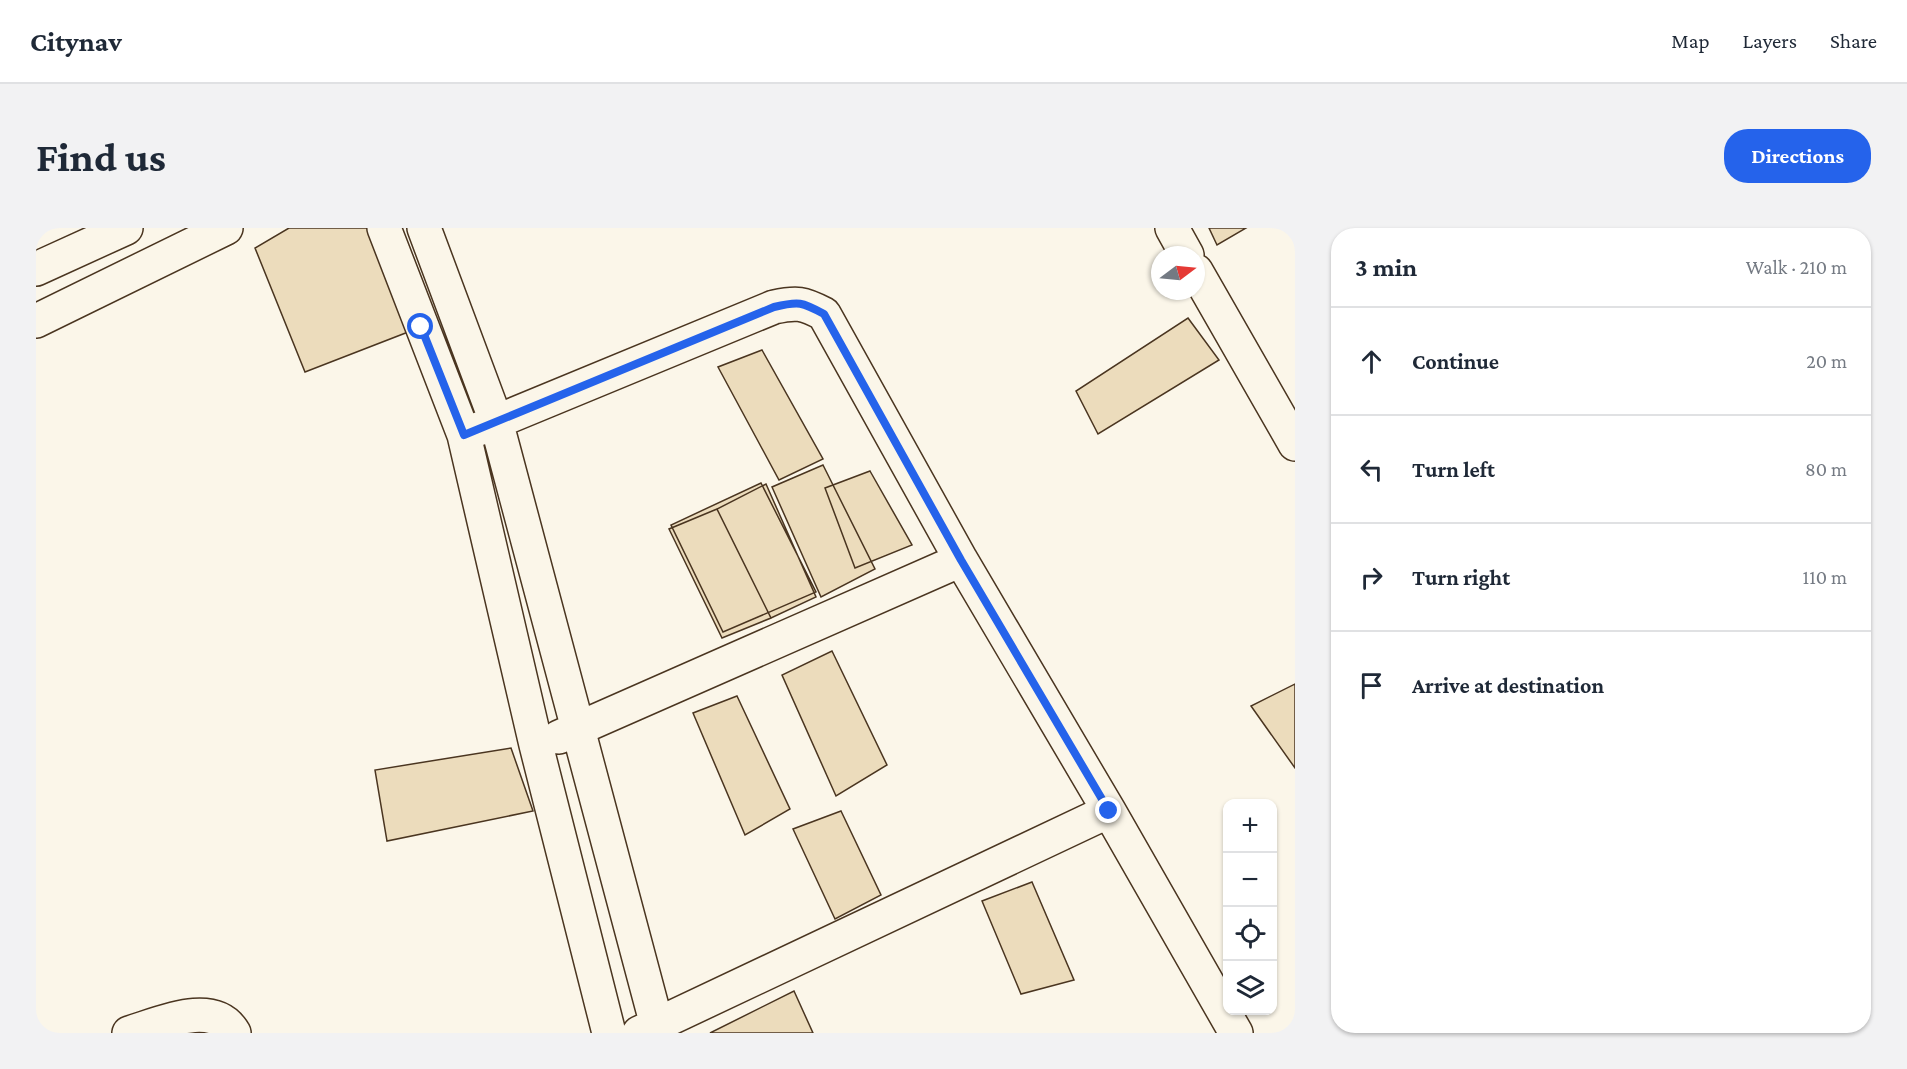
<!DOCTYPE html>
<meta charset="utf-8">
<style>
:root{--surface:#fff;--page:#f2f2f3;--text:#1f2937;--muted:#747a83;--line:#e0e1e3;--accent:#2563eb}
body{margin:0;font-family:"Crimson Pro",serif;background:var(--page);color:var(--text)}
.controls{position:absolute;right:18px;bottom:18px;display:grid;overflow:hidden;border-radius:12px;box-shadow:0 2px 4px #0004}
.controls button{width:54px;height:54px;display:grid;place-items:center;padding:0;border:0;border-bottom:2px solid var(--line);background:var(--surface);color:var(--text);font:30px sans-serif}
.compass{position:absolute;left:1115px;top:18px;width:54px;height:54px;border-radius:50%;background:var(--surface);box-shadow:0 2px 4px #0004;rotate:74deg}
.stop{position:absolute;width:18px;height:18px;margin:-14px;border:4px solid #2563eb;border-radius:50%;background:#fff}
.stop.end{background:#2563eb;border-color:#fff;box-shadow:0 2px 6px #0008}
.list{margin:0;padding:0;list-style:none}
h2{display:flex;justify-content:space-between;align-items:center;height:78px;margin:0;padding:0 24px;font-size:26px}
h2 small{font-size:20px;font-weight:400;color:var(--muted)}
.list li{display:grid;grid-template-columns:39px 1fr auto;gap:18px;align-items:center;box-sizing:border-box;height:108px;padding:0 24px;border-top:2px solid var(--line)}
.list b{display:block;font-size:22px;white-space:nowrap}
.list em{font-size:20px;font-style:normal;color:var(--muted)}
.icon{flex:none;width:33px;height:33px;fill:none;stroke:currentColor;stroke-width:2;stroke-linecap:round;stroke-linejoin:round}
.map{position:relative;flex:none;width:1259px;height:805px;overflow:hidden;border-radius:24px}
header{display:flex;align-items:center;gap:36px;box-sizing:border-box;height:84px;padding:0 30px;background:var(--surface);border-bottom:2px solid var(--line)}
header strong{font-size:28px}
nav{display:flex;gap:33px;margin-inline-start:auto;font-size:21px}
.intro{display:flex;align-items:center;justify-content:space-between;box-sizing:border-box;height:144px;padding:0 36px}
h1{margin:0;font-size:42px}
.button{padding:15px 27px;border-radius:24px;background:var(--accent);color:#fff;font-size:21px;font-weight:700}
main{display:flex;gap:36px;padding:0 36px}
aside{flex:1;background:var(--surface);border-radius:24px;box-shadow:0 2px 4px #0004}
.map>svg:first-child{display:block}
.building{fill:#ecdcbc;stroke:#4a3520;stroke-width:1.5}
.lines{fill:none;stroke-linecap:round;stroke-linejoin:round}
.minor-casing{stroke:#4a3520;stroke-width:36}
.major-casing{stroke:#4a3520;stroke-width:36}
.minor{stroke:#fbf6e9;stroke-width:33}
.major{stroke:#fbf6e9;stroke-width:33}
.route{stroke:#2563eb;stroke-width:8}
</style>
<header>
<strong>Citynav</strong>
<nav><a>Map</a><a>Layers</a><a>Share</a></nav>
</header>
<div class="intro"><h1>Find us</h1><a class="button">Directions</a></div>
<main>
<div class="map">
<svg width="1259" height="805" viewBox="0 0 1259 805">
<rect width="100%" height="100%" fill="#fbf6e9"/>
<path class="building" d="M 253,0 L 338,0 L 385,99 L 269,144 L 219,20 Z
M 1173,0 L 1210,0 L 1181,17 Z
M 1152,90 L 1183,132 L 1062,206 L 1040,163 Z
M 726,122 L 787,231 L 743,252 L 682,139 Z
M 787,237 L 839,341 L 785,369 L 736,259 Z
M 834,243 L 876,317 L 819,340 L 789,260 Z
M 725,255 L 780,364 L 687,404 L 635,297 Z
M 730,256 L 780,369 L 735,390 L 681,281 Z
M 681,281 L 735,390 L 686,410 L 633,301 Z
M 796,423 L 851,537 L 800,568 L 746,447 Z
M 1259,456 L 1259,540 L 1215,478 Z
M 701,468 L 754,581 L 709,607 L 657,485 Z
M 475,520 L 497,583 L 351,613 L 339,542 Z
M 805,583 L 845,667 L 799,691 L 757,601 Z
M 996,654 L 1038,752 L 985,766 L 946,673 Z
M 758,763 L 777,805 L 674,805 Z"/>
<g class="lines">
<defs>
<path id="minor" d="M 348,0 L 428,207 L 500,517 L 573,805
M 388,0 L 460,193 L 623,805
M 1136,0 L 1151,27
M 1160,43 L 1259,216
M 428,207 L 738,79 C 761,74 767,75 788,86 L 925,332 L 1073,583 L 1200,805
M 523,509 L 925,332
M 93,805 C 123,796 178,770 198,805
M 603,805 L 1073,583"/>
<path id="major" d="M 0,41 L 90,0
M 0,93 L 190,0"/>
</defs>
<use href="#minor" class="minor-casing"/>
<use href="#major" class="major-casing"/>
<use href="#minor" class="minor"/>
<use href="#major" class="major"/>
</g>
<g class="lines">
<path class="route" d="M 385,99 L 428,207 L 738,79 C 763,73 766,74 788,86 L 925,332 L 1073,583"/>
</g>
</svg>
<div class="controls">
<button>+</button>
<button>−</button>
<button><svg class="icon" aria-label="locate" viewBox="0 0 24 24"><circle cx="12" cy="12" r="6"/><path d="M12 2v4M12 18v4M2 12h4M18 12h4"/></svg></button>
<button><svg class="icon" aria-label="layers" viewBox="0 0 24 24"><path d="M12 4l9 5-9 5-9-5zM3 14l9 5 9-5"/></svg></button>
</div>
<svg class="compass" viewBox="-18 -18 36 36"><path d="M0-13l5 13h-10z" fill="#e53935"/><path d="M0 13l5-13h-10z" fill="#747a83"/></svg>
<div class="stop" style="left:385px;top:99px"></div>
<div class="stop end" style="left:1073px;top:583px"></div>
</div>
<aside>
<h2>3 min<small>Walk · 210 m</small></h2>
<ul class="list">
<li><svg class="icon" aria-label="ahead" viewBox="0 0 24 24"><path d="M12 20V5M6 11l6-6 6 6"/></svg><div><b>Continue</b></div><em>20 m</em></li>
<li><svg class="icon" aria-label="left" viewBox="0 0 24 24"><path d="M17 20v-9H6M10 6l-5 5 5 5"/></svg><div><b>Turn left</b></div><em>80 m</em></li>
<li><svg class="icon" aria-label="right" viewBox="0 0 24 24"><path d="M7 20v-9h11M14 6l5 5-5 5"/></svg><div><b>Turn right</b></div><em>110 m</em></li>
<li><svg class="icon" aria-label="arrive" viewBox="0 0 24 24"><path d="M6 21V4h12l-3 4 3 4H6"/></svg><div><b>Arrive at destination</b></div></li>
</ul>
</aside>
</main>
